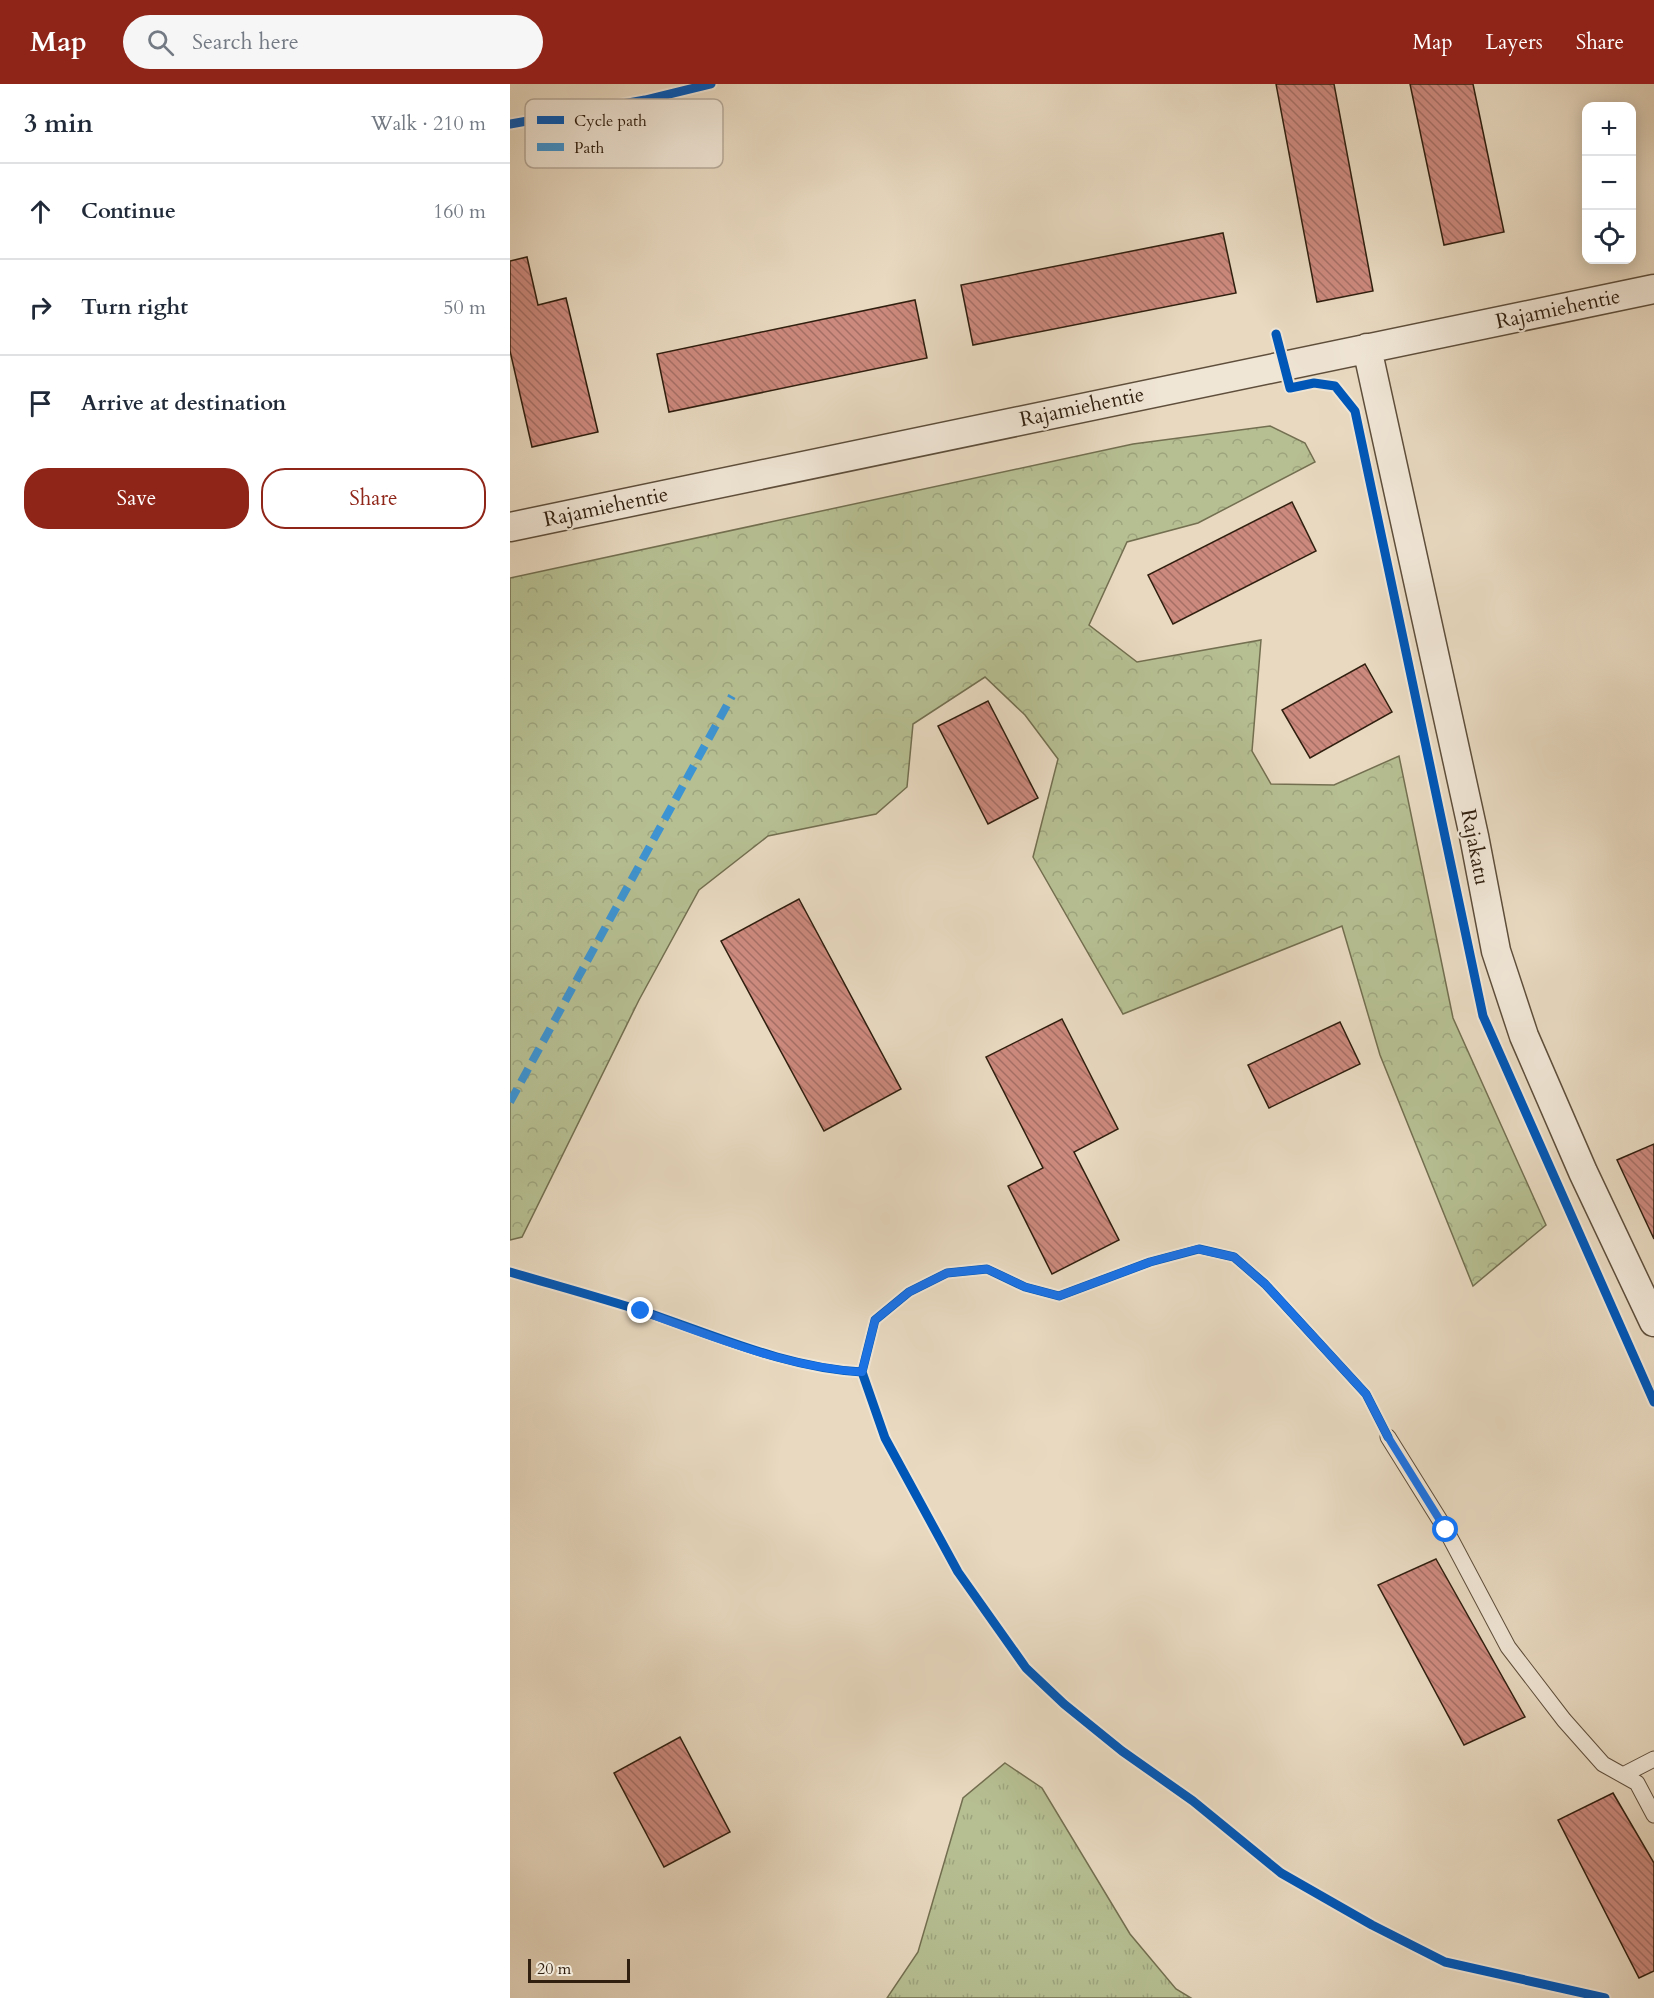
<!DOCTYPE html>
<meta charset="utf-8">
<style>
:root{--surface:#fff;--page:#f6f6f7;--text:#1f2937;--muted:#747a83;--line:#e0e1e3;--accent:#8f2418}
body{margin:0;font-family:Cardo,serif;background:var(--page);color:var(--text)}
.controls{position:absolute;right:18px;top:18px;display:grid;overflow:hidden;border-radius:12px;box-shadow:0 3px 15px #0003}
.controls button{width:54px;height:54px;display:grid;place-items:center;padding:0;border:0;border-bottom:2px solid var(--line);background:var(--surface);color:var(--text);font:30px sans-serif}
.scale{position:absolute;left:18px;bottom:15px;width:102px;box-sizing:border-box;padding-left:6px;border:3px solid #301f0f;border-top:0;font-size:16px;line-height:21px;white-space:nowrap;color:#301f0f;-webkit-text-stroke:4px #f0e6d6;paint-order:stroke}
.stop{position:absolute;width:18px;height:18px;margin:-14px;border:4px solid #1a73e8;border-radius:50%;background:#fff}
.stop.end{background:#1a73e8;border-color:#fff;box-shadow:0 2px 6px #0008}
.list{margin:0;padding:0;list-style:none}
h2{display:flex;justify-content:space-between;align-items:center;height:78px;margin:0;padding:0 24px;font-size:26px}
h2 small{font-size:20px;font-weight:400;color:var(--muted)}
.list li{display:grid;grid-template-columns:39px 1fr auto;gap:18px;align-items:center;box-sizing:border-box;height:96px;padding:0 24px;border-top:2px solid var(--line)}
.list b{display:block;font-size:22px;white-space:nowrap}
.list em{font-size:20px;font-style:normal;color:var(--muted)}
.actions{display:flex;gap:12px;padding:18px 24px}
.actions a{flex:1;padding:14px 0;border:2px solid var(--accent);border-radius:24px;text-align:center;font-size:21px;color:var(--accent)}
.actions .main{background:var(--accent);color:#fff}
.icon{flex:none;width:33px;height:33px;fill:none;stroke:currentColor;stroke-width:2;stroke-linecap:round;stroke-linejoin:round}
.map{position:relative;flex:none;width:1144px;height:1914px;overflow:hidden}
header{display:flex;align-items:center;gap:36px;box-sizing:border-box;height:84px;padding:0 30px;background:var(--accent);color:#fff}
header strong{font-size:28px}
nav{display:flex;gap:33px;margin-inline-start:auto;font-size:21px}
.search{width:420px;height:54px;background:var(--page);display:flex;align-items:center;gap:15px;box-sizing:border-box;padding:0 21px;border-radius:33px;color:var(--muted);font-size:22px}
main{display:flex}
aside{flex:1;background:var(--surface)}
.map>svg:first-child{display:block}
.grass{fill:url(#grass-tufts);stroke:#736f50;stroke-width:1.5}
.forest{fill:url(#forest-crowns);stroke:#736f50;stroke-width:1.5}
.building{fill:url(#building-back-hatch);stroke:#301f0f;stroke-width:1.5}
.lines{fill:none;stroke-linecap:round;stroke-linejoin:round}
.lane-casing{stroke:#5e4e3b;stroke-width:17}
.street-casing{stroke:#5e4e3b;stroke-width:31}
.lane{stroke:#f0e6d6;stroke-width:15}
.street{stroke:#f0e6d6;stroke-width:28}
.quiet{stroke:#3d94d2;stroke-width:8;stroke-dasharray:15 8;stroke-linecap:butt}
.cycleway-casing{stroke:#f0e6d6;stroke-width:13}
.cycleway{stroke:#0057b8;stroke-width:9}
.route{stroke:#1a73e8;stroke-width:8}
.labels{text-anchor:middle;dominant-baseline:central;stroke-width:4.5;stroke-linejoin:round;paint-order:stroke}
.street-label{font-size:21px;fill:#301f0f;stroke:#f0e6d6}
.key{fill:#f0e6d6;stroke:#b6aa9a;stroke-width:1.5}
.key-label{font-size:16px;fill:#301f0f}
</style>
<header>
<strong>Map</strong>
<div class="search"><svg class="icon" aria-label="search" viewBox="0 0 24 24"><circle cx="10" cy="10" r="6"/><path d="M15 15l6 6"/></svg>Search here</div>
<nav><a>Map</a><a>Layers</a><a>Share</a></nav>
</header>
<main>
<aside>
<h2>3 min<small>Walk · 210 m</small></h2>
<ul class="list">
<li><svg class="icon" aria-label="ahead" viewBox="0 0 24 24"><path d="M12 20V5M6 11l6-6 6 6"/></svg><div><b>Continue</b></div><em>160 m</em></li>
<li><svg class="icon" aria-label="right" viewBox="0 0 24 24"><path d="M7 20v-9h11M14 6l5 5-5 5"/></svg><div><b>Turn right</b></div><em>50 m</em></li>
<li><svg class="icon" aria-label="arrive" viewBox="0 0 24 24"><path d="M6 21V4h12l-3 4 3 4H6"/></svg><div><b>Arrive at destination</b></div></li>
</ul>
<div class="actions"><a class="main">Save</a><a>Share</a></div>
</aside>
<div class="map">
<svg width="1144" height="1914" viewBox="0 0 1144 1914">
<defs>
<pattern id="grass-tufts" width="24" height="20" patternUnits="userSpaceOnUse" patternTransform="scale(1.5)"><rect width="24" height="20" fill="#b6bf92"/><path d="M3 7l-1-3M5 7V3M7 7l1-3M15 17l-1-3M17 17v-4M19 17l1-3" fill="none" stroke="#9da47d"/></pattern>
<pattern id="forest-crowns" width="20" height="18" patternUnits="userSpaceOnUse" patternTransform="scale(1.5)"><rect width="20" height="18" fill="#b6bf92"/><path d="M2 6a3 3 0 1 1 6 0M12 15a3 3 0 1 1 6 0" fill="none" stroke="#9da47d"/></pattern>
<pattern id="building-back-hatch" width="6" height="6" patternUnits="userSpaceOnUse" patternTransform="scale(1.5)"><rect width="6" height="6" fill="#cc897d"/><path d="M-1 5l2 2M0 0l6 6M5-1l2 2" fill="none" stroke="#a66f65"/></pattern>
</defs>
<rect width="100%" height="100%" fill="#e8d9c0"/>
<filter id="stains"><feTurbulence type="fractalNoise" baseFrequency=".00333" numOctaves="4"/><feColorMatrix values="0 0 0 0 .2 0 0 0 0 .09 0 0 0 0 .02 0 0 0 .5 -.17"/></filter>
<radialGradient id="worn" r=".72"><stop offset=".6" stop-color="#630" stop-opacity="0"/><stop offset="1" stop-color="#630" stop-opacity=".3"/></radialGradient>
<path class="grass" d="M 495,1679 L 532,1704 L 620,1850 L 666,1905 L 681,1914 L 377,1914 L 408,1868 L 453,1714 Z"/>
<path class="forest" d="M 760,342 L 795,359 L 805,378 L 688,439 L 617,458 L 579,541 L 627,578 L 751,556 L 742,667 L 761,700 L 824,701 L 889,672 L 943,934 L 1036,1141 L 963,1202 L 870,971 L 832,842 L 613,930 L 523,773 L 548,675 L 515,631 L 475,593 L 403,640 L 397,703 L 366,730 L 258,752 L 189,806 L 129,916 L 12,1153 L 0,1156 L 0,494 L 623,360 Z"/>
<path class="building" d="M 766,0 L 824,0 L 863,207 L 807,218 Z
M 900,0 L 963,0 L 994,148 L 934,161 Z
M 713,149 L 726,209 L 463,261 L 451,201 Z
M 17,173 L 28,221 L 56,214 L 88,348 L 22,363 L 0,267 L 0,177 Z
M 405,216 L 417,274 L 159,328 L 147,270 Z
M 782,418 L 806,467 L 663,540 L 638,491 Z
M 855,580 L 882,628 L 800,674 L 772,626 Z
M 478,617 L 528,714 L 478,740 L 428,642 Z
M 289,815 L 391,1005 L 314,1047 L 211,857 Z
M 552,935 L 608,1045 L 564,1068 L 609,1156 L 542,1190 L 498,1102 L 533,1084 L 476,973 Z
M 830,938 L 850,980 L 759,1024 L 738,981 Z
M 1144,1060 L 1144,1155 L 1107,1076 Z
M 926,1475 L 1015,1633 L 954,1661 L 868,1501 Z
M 170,1653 L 220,1748 L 154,1783 L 104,1689 Z
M 1103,1709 L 1144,1779 L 1144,1887 L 1129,1894 L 1048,1736 Z"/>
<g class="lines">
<defs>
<path id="lane" d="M 878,1353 L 936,1446 L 998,1563 L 1054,1636 L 1093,1680 L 1127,1699 L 1144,1731
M 1113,1691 L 1144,1675"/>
<path id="street" d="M 857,264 L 964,752 L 986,867 L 1014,952 L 1073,1088 L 1144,1238
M 0,443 L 1144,205"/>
</defs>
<use href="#lane" class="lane-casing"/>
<use href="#street" class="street-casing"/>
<use href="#lane" class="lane"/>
<use href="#street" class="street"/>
<path class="quiet" d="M 0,1018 L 222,612"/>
<defs>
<path id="cycleway" d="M 0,40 L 135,16 L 201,0
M 766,250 L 780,304 L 804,299 L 825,302 L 845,327 L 973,932 L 1144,1318
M 0,1188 C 44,1201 88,1213 132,1227 C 205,1251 275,1284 352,1288
M 878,1353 L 856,1310 L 755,1200 L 724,1173 L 689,1165 L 640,1178 L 549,1212 L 515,1203 L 477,1185 L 437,1189 L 399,1208 L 365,1236 L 352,1288 L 375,1354 L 448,1488 L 516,1584 L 554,1620 L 612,1667 L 683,1717 L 771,1789 L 862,1841 L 935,1878 L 1095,1914"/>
</defs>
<use href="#cycleway" class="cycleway-casing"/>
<use href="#cycleway" class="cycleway"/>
</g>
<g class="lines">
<path class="route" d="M 131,1227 C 204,1253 275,1283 352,1288 L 365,1236 L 399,1208 L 437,1189 L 477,1185 L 515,1203 L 549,1212 L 640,1178 L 688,1165 L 724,1173 L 755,1200 L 856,1310 L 878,1353 L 936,1446"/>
</g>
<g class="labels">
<g class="street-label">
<text transform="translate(1048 225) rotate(-12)">Rajamiehentie</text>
<text transform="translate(572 323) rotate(-12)">Rajamiehentie</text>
<text transform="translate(96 423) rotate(-12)">Rajamiehentie</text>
<text transform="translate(965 763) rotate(79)">Rajakatu</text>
</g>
</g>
<rect x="15" y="15" width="198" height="69" rx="9" class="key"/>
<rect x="27" y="32" width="27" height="8" fill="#0057b8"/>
<rect x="27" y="59" width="27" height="8" fill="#3d94d2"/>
<g class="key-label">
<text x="64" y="42">Cycle path</text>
<text x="64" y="69">Path</text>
</g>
<rect width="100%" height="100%" filter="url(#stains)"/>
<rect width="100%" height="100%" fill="url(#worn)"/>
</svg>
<div class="controls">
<button>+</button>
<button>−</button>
<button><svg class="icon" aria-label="locate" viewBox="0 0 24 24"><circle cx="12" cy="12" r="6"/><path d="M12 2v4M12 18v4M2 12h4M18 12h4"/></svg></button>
</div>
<div class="scale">20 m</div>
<div class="stop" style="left:936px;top:1446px"></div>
<div class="stop end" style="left:131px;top:1227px"></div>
</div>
</main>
